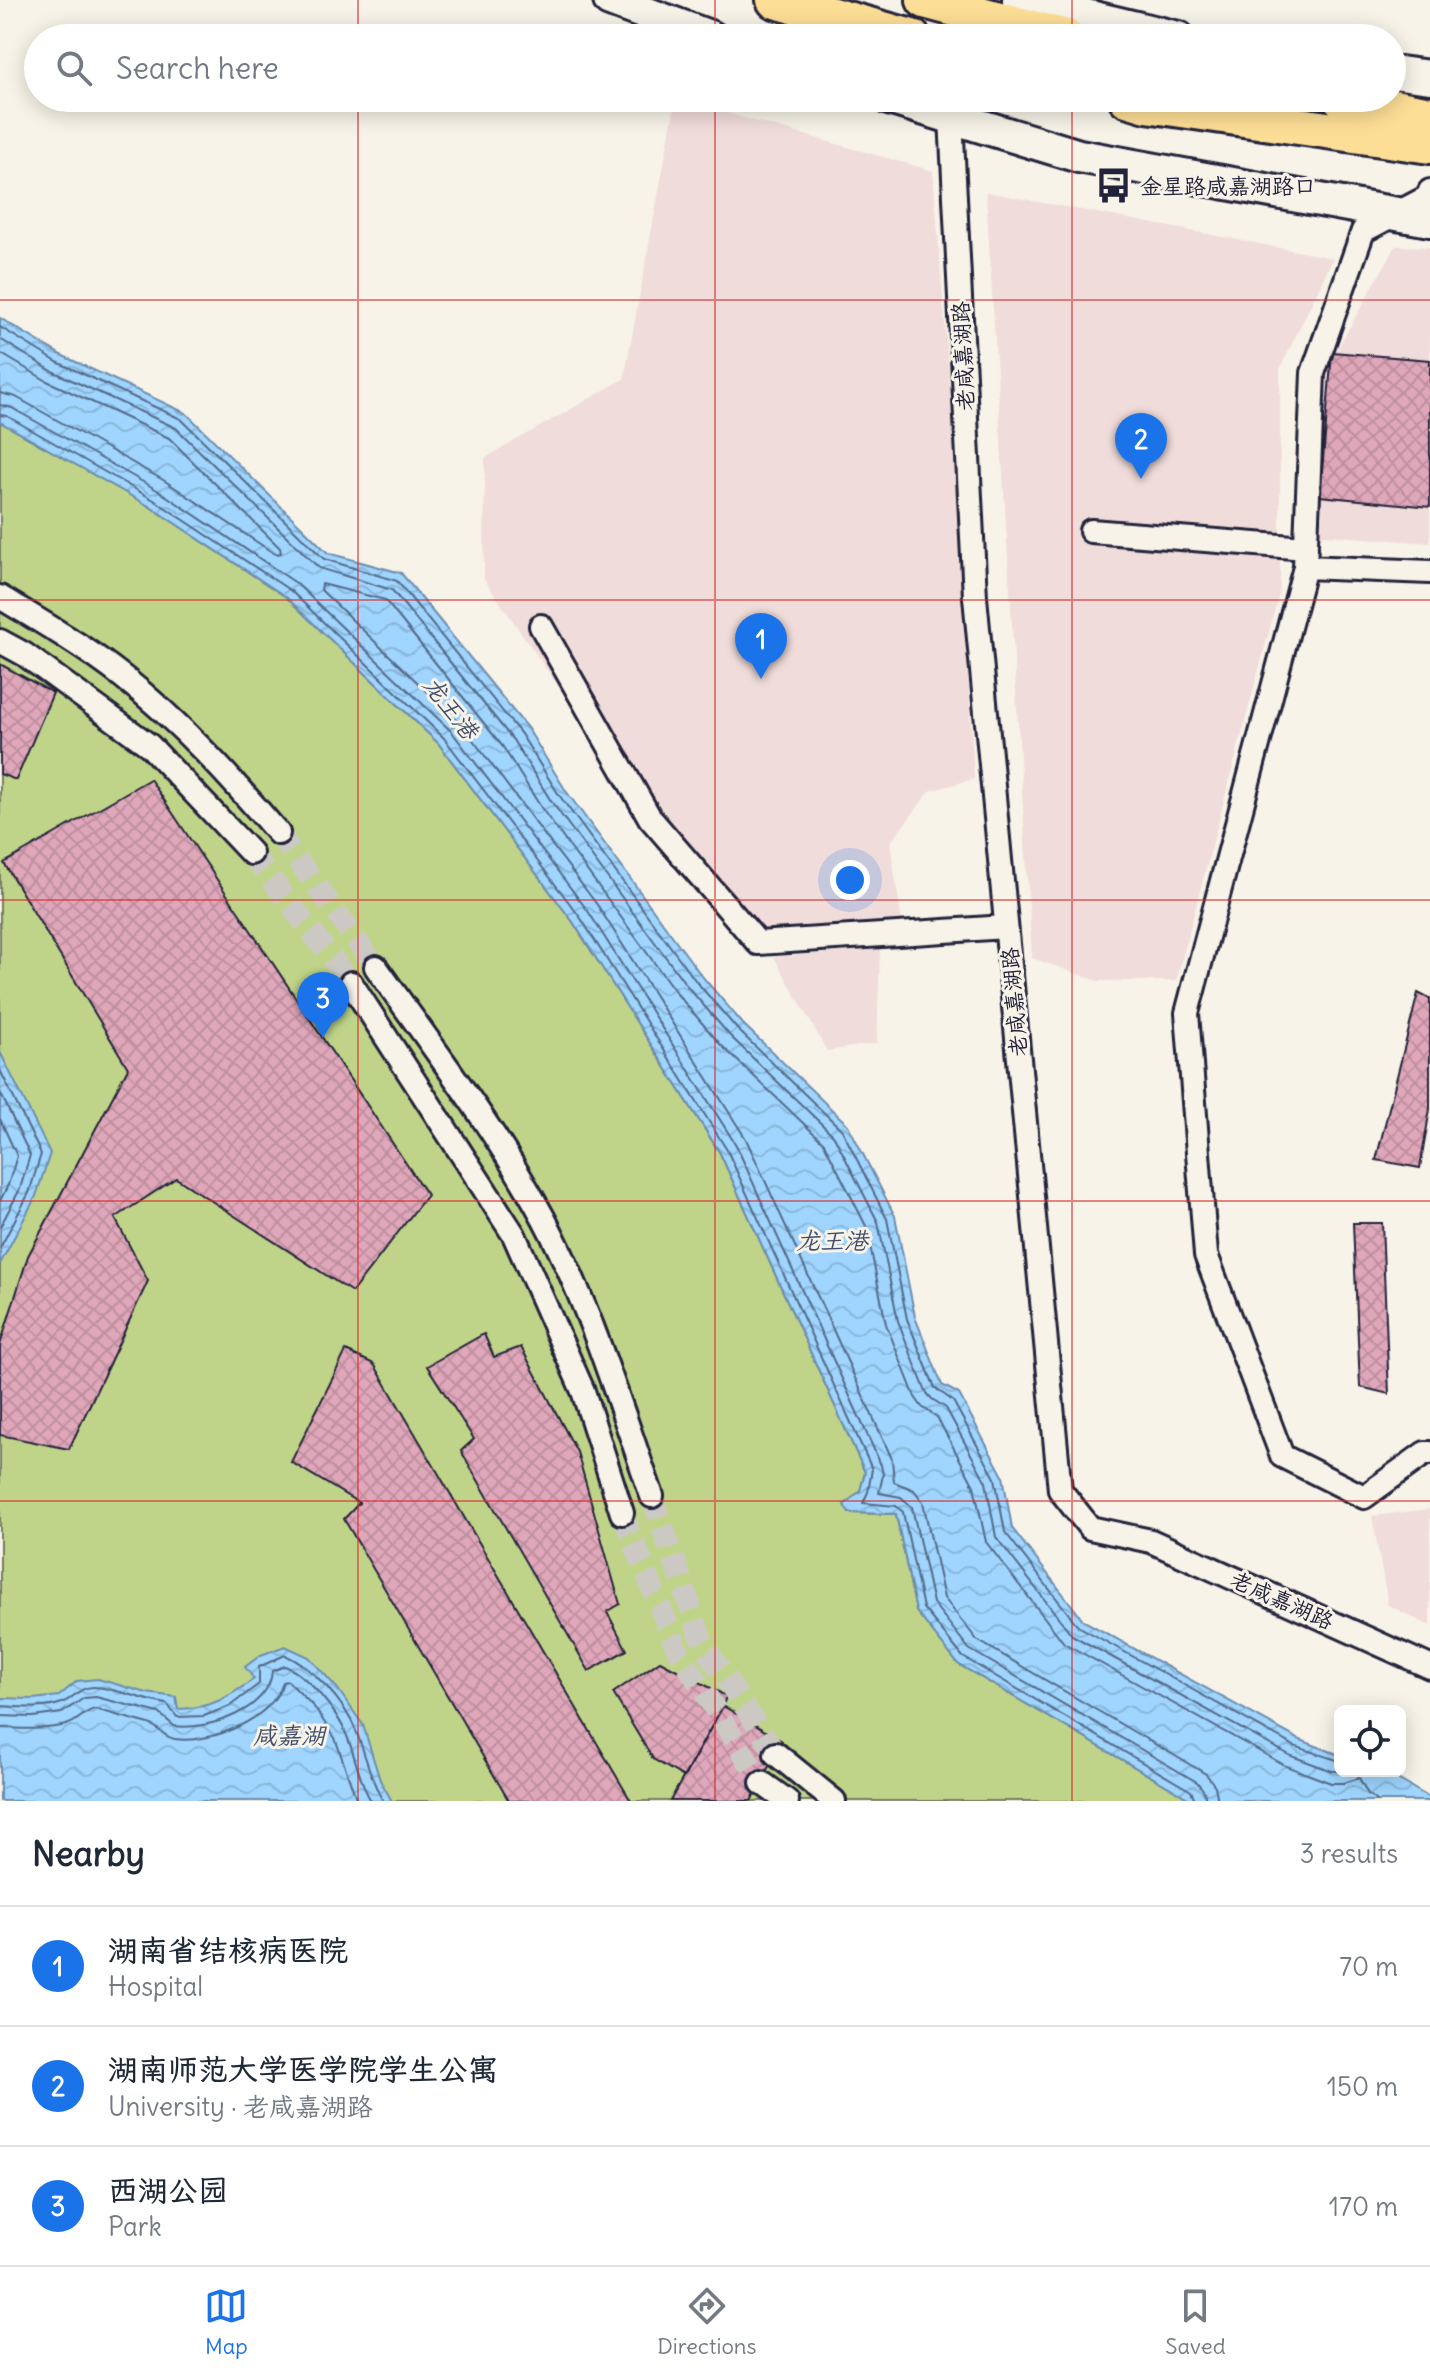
<!DOCTYPE html>
<meta charset="utf-8">
<style>
:root{--surface:#fff;--page:#f6f6f7;--text:#1f2937;--muted:#747a83;--line:#e0e1e3;--accent:#1a73e8}
body{margin:0;font-family:Delius,"LXGW WenKai TC",sans-serif;background:var(--page);color:var(--text)}
.controls{position:absolute;right:24px;bottom:24px;display:grid;overflow:hidden;border-radius:12px;box-shadow:0 4px 20px #0003}
.controls button{width:72px;height:72px;display:grid;place-items:center;padding:0;border:0;border-bottom:2px solid var(--line);background:var(--surface);color:var(--text);font:40px sans-serif}
.you{position:absolute;left:850px;top:880px;width:28px;height:28px;margin:-20px;border:6px solid #fff;border-radius:50%;background:#1a73e8;box-shadow:0 0 0 12px #1a73e833}
.badge{display:grid;place-items:center;width:52px;height:52px;border-radius:50%;background:var(--accent);color:#fff;font-size:26px;font-weight:700}
.pin{position:absolute;translate:-50% -66px;filter:drop-shadow(0 2px 4px #0008)}
.pin::after{content:'';position:absolute;top:42px;width:28px;height:24px;background:inherit;clip-path:polygon(0 0,100% 0,50% 100%)}
.list{margin:0;padding:0;list-style:none}
h2{display:flex;justify-content:space-between;align-items:center;height:104px;margin:0;padding:0 32px;font-size:34px}
h2 small{font-size:26px;font-weight:400;color:var(--muted)}
.list li{display:grid;grid-template-columns:52px 1fr auto;gap:24px;align-items:center;box-sizing:border-box;height:120px;padding:0 32px;border-top:2px solid var(--line)}
.list b{display:block;font-size:30px;white-space:nowrap}
.list p{margin:0;font-size:26px;white-space:nowrap;color:var(--muted)}
.list em{font-size:26px;font-style:normal;color:var(--muted)}
.icon{flex:none;width:44px;height:44px;fill:none;stroke:currentColor;stroke-width:2;stroke-linecap:round;stroke-linejoin:round}
.map{position:relative;flex:none;width:1430px;height:1801px;overflow:hidden}
.search{position:absolute;background:var(--surface);box-shadow:0 4px 20px #0003;left:24px;right:24px;top:24px;height:88px;display:flex;align-items:center;gap:20px;box-sizing:border-box;padding:0 28px;border-radius:44px;color:var(--muted);font-size:30px}
.sheet{height:464px;background:var(--surface)}
nav{display:flex;justify-content:space-around;align-items:center;box-sizing:border-box;height:112px;border-top:2px solid var(--line);background:var(--surface);font-size:22px;color:var(--muted)}
nav a{display:grid;justify-items:center;gap:4px}
nav .on{color:var(--accent)}
.map>svg:first-child{display:block}
.built{fill:#f0dcda}
.park{fill:#c0d489;stroke:#717b62;stroke-width:2}
.water{fill:url(#water-waves);stroke:#6d8db0;stroke-width:2}
.lines{fill:none;stroke-linecap:round;stroke-linejoin:round}
.shore{stroke:#546a89;stroke-width:2}
.building{fill:url(#building-cross-hatch);stroke:#22223b;stroke-width:2}
.street-tunnel{stroke:#ccc9c5;stroke-width:22;stroke-dasharray:22 11;stroke-linecap:butt}
.street-casing{stroke:#22223b;stroke-width:28}
.secondary-casing{stroke:#22223b;stroke-width:38}
.primary-casing{stroke:#22223b;stroke-width:42}
.street{stroke:#f7f3e8;stroke-width:22}
.secondary{stroke:#f7f3e8;stroke-width:32}
.primary{stroke:#fdde96;stroke-width:36}
.grid{fill:none;stroke:#d62828;stroke-width:2;stroke-opacity:0.55}
.labels{text-anchor:middle;dominant-baseline:central;stroke-width:6;stroke-linejoin:round;paint-order:stroke}
.poi-label{font-size:22px;fill:#22223b;stroke:#f7f3e8;text-anchor:start}
.street-label{font-size:22px;fill:#22223b;stroke:#f7f3e8}
.water-label{font-size:24px;font-style:italic;fill:#414f6c;stroke:#f7f3e8}
</style>
<div class="map">
<svg width="1430" height="1801" viewBox="0 0 1430 1801">
<defs>
<pattern id="water-waves" width="16" height="10" patternUnits="userSpaceOnUse" patternTransform="scale(2)"><rect width="16" height="10" fill="#9fd5fe"/><path d="M0 5q4-4 8 0t8 0" fill="none" stroke="#89b7db"/></pattern>
<pattern id="building-cross-hatch" width="8" height="8" patternUnits="userSpaceOnUse" patternTransform="scale(2)"><rect width="8" height="8" fill="#dfa7b9"/><path d="M0 0l8 8M0 8l8-8" fill="none" stroke="#bf8fa0"/></pattern>
</defs>
<rect width="100%" height="100%" fill="#f7f3e8"/>
<filter id="ink" filterUnits="userSpaceOnUse"><feTurbulence type="fractalNoise" baseFrequency=".0125" numOctaves="2"/><feDisplacementMap in="SourceGraphic" scale="16" xChannelSelector="R" yChannelSelector="G"/><feConvolveMatrix kernelMatrix="1 2 1 2 8 2 1 2 1" color-interpolation-filters="sRGB"/></filter>
<g filter="url(#ink)">
<path class="built" d="M 676,99 L 933,171 L 956,464 L 974,779 L 930,791 L 890,843 L 903,929 L 752,928 L 660,833 L 484,579 L 485,458 L 624,379 Z
M 986,192 L 1333,258 L 1280,369 L 1280,590 L 1176,981 L 1098,981 L 1032,958 Z
M 1396,246 L 1430,247 L 1430,543 L 1314,534 L 1311,395 Z
M 880,949 L 877,1043 L 827,1051 L 774,957 Z
M 1430,1509 L 1430,1626 L 1388,1605 L 1372,1516 Z"/>
<path class="park" d="M 0,422 L 149,506 L 286,597 L 438,743 L 573,922 L 720,1153 L 865,1472 L 860,1491 L 849,1513 L 896,1514 L 916,1611 L 958,1664 L 1193,1801 L 0,1801 Z"/>
<path class="water" d="M 0,318 L 61,355 L 186,413 L 328,553 L 401,573 L 528,729 L 566,791 L 701,975 L 743,1024 L 848,1125 L 895,1216 L 915,1317 L 942,1385 L 959,1394 L 1003,1476 L 1012,1528 L 1084,1621 L 1298,1739 L 1340,1755 L 1340,1771 L 1384,1771 L 1430,1798 L 1430,1801 L 1193,1801 L 958,1664 L 916,1611 L 896,1514 L 849,1513 L 844,1505 L 860,1491 L 865,1472 L 720,1153 L 573,922 L 438,743 L 286,597 L 149,506 L 0,422 Z
M 0,1052 L 50,1153 L 36,1196 L 0,1264 Z
M 285,1646 L 309,1657 L 337,1688 L 363,1725 L 380,1780 L 392,1801 L 0,1801 L 0,1698 L 33,1699 L 59,1696 L 77,1681 L 98,1679 L 147,1693 L 176,1697 L 178,1709 C 212,1708 227,1698 254,1679 L 245,1667 L 261,1655 Z"/>
<g class="lines">
<path class="shore" d="M 0,327 L 57,362 L 181,419 L 324,559 L 397,581 L 521,734 L 559,795 L 695,980 L 737,1029 L 842,1130 L 887,1219 L 907,1319 L 935,1388 L 953,1401 L 995,1478 L 1005,1532 L 1078,1626 L 1294,1746 L 1340,1761
M 0,339 L 52,371 L 176,428 L 319,568 L 392,590 L 513,740 L 551,801 L 687,986 L 730,1036 L 834,1136 L 878,1222 L 898,1321 L 926,1392 L 932,1399 L 946,1408 L 986,1482 L 996,1537 L 1072,1635 L 1289,1755 L 1332,1771 L 1343,1771
M 0,353 L 47,381 L 169,438 L 280,548 L 281,553 L 275,554 L 165,481 L 16,397 L 0,393
M 0,405 L 12,408 L 159,491 L 296,583 L 452,732 L 588,911 L 736,1145 L 881,1465 L 883,1475 L 879,1493 L 901,1497 L 912,1507 L 933,1603 L 969,1649 L 1197,1782 L 1204,1791 L 1206,1801
M 0,415 L 7,416 L 154,500 L 291,591 L 444,738 L 580,917 L 727,1150 L 872,1469 L 868,1492 L 863,1503 L 896,1506 L 903,1512 L 923,1608 L 963,1657 L 1191,1791 L 1196,1801
M 0,1070 L 41,1154 L 29,1193 L 0,1248
M 0,1092 L 30,1155 L 20,1189 L 0,1227
M 0,1119 L 17,1156 L 8,1185 L 0,1201
M 0,1706 C 18,1707 44,1710 62,1703 C 75,1698 78,1687 94,1687 C 113,1687 145,1701 167,1704 L 177,1717 L 204,1716 L 230,1706 L 259,1684 L 259,1667 L 285,1655 C 313,1667 345,1703 356,1731 C 366,1755 370,1779 383,1801
M 0,1716 L 33,1717 L 62,1713 L 84,1698 L 96,1697 L 159,1713 L 174,1726 C 207,1731 270,1710 272,1671 L 285,1666 C 308,1676 338,1712 347,1736 C 356,1758 359,1781 371,1801
M 0,1728 C 22,1729 45,1730 66,1725 C 78,1722 84,1711 95,1709 C 113,1714 131,1719 149,1724 C 159,1727 163,1737 175,1739 C 211,1744 273,1719 283,1682 L 288,1681 L 314,1707 L 335,1738 L 357,1801
M 1218,1801 L 1215,1786 L 1206,1774 L 977,1640 L 944,1598 L 923,1502 L 914,1490 L 894,1482 L 892,1459 L 746,1139 L 598,906 L 461,724 L 321,590 L 322,584 L 385,600 L 503,747 L 542,809 L 677,994 L 721,1045 L 824,1143 L 866,1226 L 886,1324 L 915,1397 L 922,1407 L 937,1417 L 974,1486 L 986,1542 L 1064,1643 L 1286,1766 L 1331,1783 L 1344,1783 L 1359,1778 L 1368,1794 L 1377,1801"/>
</g>
<path class="building" d="M 1332,352 L 1430,360 L 1430,507 L 1320,496 Z
M 0,664 L 53,693 L 16,780 L 0,774 Z
M 150,779 L 427,1195 L 352,1292 L 176,1178 L 115,1218 L 148,1281 L 69,1449 L 0,1435 L 0,1345 L 28,1256 L 128,1068 L 4,863 Z
M 1418,993 L 1430,999 L 1430,1109 L 1420,1168 L 1376,1160 Z
M 1353,1223 L 1382,1223 L 1389,1394 L 1360,1387 Z
M 484,1334 L 494,1357 L 521,1347 L 577,1452 L 620,1604 L 607,1612 L 627,1650 L 589,1671 L 461,1451 L 474,1439 L 427,1366 Z
M 346,1351 L 374,1364 L 631,1801 L 509,1801 L 344,1519 L 359,1503 L 291,1462 Z
M 660,1661 L 726,1696 L 723,1706 L 684,1777 L 653,1759 L 613,1693 Z
M 723,1706 L 782,1741 L 751,1801 L 670,1801 Z"/>
<g class="lines">
<path class="street-tunnel" d="M 278,833 L 376,967
M 251,853 L 351,983
M 652,1496 L 703,1644 L 776,1754
M 622,1513 L 677,1649 L 762,1783"/>
<defs>
<path id="street" d="M 950,98 L 975,597 L 1060,1490 L 1090,1528 L 1151,1541 L 1430,1667
M 1430,191 L 1428,197 L 1363,231 L 1313,373 L 1305,567 L 1187,1013 L 1206,1255 L 1282,1456 L 1364,1497 L 1425,1453 L 1430,1453
M 1091,531 L 1306,548
M 1305,567 L 1430,572
M 0,597 C 42,622 85,647 123,677 C 181,723 230,777 278,833
M 541,626 L 650,818 L 758,943 L 1006,927
M 0,641 L 24,654 L 150,746 L 251,853
M 376,967 C 434,1049 496,1130 544,1219 C 590,1306 619,1403 652,1496
M 351,983 L 514,1235 L 583,1391 L 622,1513
M 776,1754 L 834,1801
M 762,1783 L 787,1801"/>
<path id="secondary" d="M 610,0 L 712,38
M 1019,0 L 1178,38
M 1392,72 L 1430,77
M 889,98 L 1079,156 L 1430,220"/>
<path id="primary" d="M 775,0 L 912,38
M 925,0 L 1066,38
M 1127,98 L 1147,104 L 1430,145
M 1341,98 L 1430,115"/>
</defs>
<use href="#street" class="street-casing"/>
<use href="#secondary" class="secondary-casing"/>
<use href="#primary" class="primary-casing"/>
<use href="#street" class="street"/>
<use href="#secondary" class="secondary"/>
<use href="#primary" class="primary"/>
</g>
</g>
<path class="grid" d="M 358,0 L 358,38M 715,0 L 715,38M 1072,0 L 1072,38M 358,98 L 358,1801M 715,98 L 715,1801M 1072,98 L 1072,1801M 0,300 L 1430,300M 0,600 L 1430,600M 0,900 L 1430,900M 0,1201 L 1430,1201M 0,1501 L 1430,1501"/>
<defs>
<symbol id="bus-bare" viewBox="-9 -9 18 18"><path d="M-5-6H5V4H4V6H2V4H-2V6H-4V4H-5ZM-3.5-4V0h7V-4ZM-3.5 1.2v1.5H-2V1.2ZM2 1.2v1.5H3.5V1.2Z" fill="#22223b" stroke="#f7f3e8" stroke-width="2.5" paint-order="stroke"/></symbol>
</defs>
<g fill-rule="evenodd">
<use href="#bus-bare" x="1088" y="160" width="51" height="51"/>
</g>
<g class="labels">
<g class="poi-label">
<text x="1140" y="186">金星路咸嘉湖路口</text>
</g>
<g class="street-label">
<text transform="translate(963 356) rotate(-93)">老咸嘉湖路</text>
<text transform="translate(1014 1002) rotate(-95)">老咸嘉湖路</text>
<text transform="translate(1282 1600) rotate(24)">老咸嘉湖路</text>
</g>
<g class="water-label">
<text transform="translate(451 707) rotate(52)">龙王港</text>
<text x="832" y="1240">龙王港</text>
<text x="289" y="1735">咸嘉湖</text>
</g>
</g>
</svg>
<div class="controls">
<button><svg class="icon" aria-label="locate" viewBox="0 0 24 24"><circle cx="12" cy="12" r="6"/><path d="M12 2v4M12 18v4M2 12h4M18 12h4"/></svg></button>
</div>
<div class="you"></div>
<div class="pin badge" style="left:761px;top:679px">1</div>
<div class="pin badge" style="left:1141px;top:479px">2</div>
<div class="pin badge" style="left:323px;top:1038px">3</div>
<div class="search"><svg class="icon" aria-label="search" viewBox="0 0 24 24"><circle cx="10" cy="10" r="6"/><path d="M15 15l6 6"/></svg>Search here</div>
</div>
<section class="sheet">
<h2>Nearby<small>3 results</small></h2>
<ul class="list">
<li><span class="badge">1</span><div><b>湖南省结核病医院</b><p>Hospital</p></div><em>70 m</em></li>
<li><span class="badge">2</span><div><b>湖南师范大学医学院学生公寓</b><p>University · 老咸嘉湖路</p></div><em>150 m</em></li>
<li><span class="badge">3</span><div><b>西湖公园</b><p>Park</p></div><em>170 m</em></li>
</ul>
</section>
<nav>
<a class="on"><svg class="icon" aria-label="map" viewBox="0 0 24 24"><path d="M3 6l6-2 6 2 6-2v14l-6 2-6-2-6 2zM9 4v14M15 6v14"/></svg>Map</a>
<a><svg class="icon" aria-label="directions" viewBox="0 0 24 24"><path d="M12 3l9 9-9 9-9-9zM9 14v-3h6M13 9l2 2-2 2"/></svg>Directions</a>
<a><svg class="icon" aria-label="saved" viewBox="0 0 24 24"><path d="M7 4h10v16l-5-4-5 4z"/></svg>Saved</a>
</nav>
